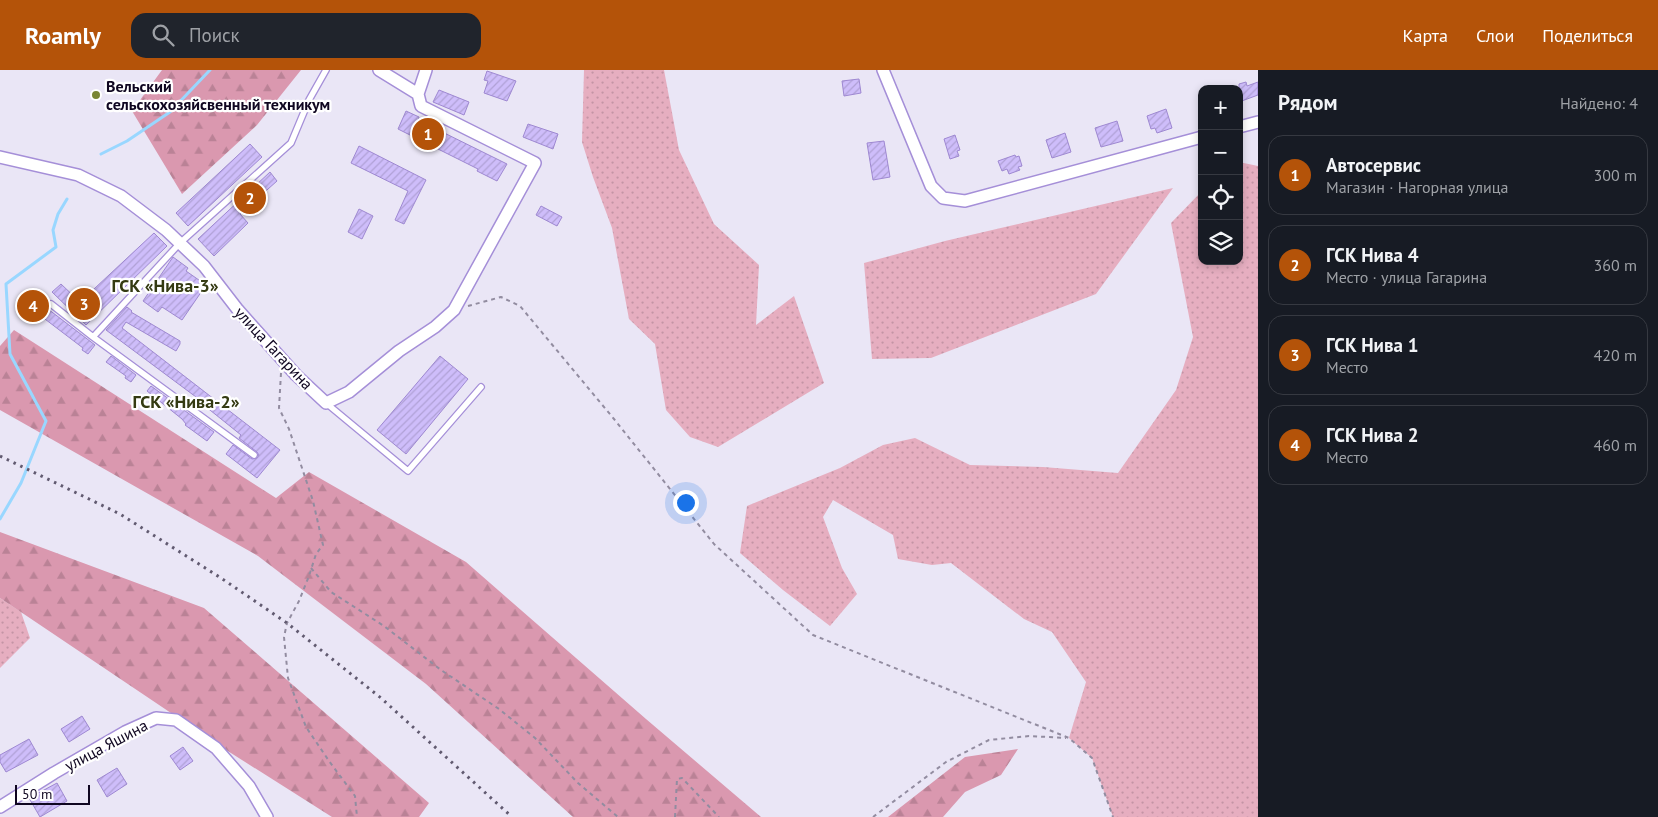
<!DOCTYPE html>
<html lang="ru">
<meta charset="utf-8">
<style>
:root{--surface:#171b24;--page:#20242c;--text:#f1f3f6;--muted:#9ea1a6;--line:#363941;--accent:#b45309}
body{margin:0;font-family:"PT Sans",sans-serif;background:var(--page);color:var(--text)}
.controls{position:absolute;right:15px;top:15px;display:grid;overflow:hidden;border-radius:10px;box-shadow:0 2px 8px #0003}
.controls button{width:45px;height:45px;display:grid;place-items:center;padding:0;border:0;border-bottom:1px solid var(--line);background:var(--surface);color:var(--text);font:25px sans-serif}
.scale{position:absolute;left:15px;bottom:12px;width:75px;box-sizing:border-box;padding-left:5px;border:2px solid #0f0620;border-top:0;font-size:14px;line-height:18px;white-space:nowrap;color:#0f0620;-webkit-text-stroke:4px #fff;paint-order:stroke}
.you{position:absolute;left:685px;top:432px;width:18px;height:18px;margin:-12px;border:4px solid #fff;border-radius:50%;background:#1a73e8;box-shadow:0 0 0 8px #1a73e833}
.badge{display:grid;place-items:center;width:32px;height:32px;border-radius:50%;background:var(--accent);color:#fff;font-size:16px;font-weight:700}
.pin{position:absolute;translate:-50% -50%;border:2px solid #fff;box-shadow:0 1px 5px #0006}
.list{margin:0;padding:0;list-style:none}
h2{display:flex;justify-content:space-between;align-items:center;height:65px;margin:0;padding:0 20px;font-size:21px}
h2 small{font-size:16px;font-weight:400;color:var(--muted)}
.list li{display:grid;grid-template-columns:32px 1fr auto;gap:15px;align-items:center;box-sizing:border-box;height:80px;margin:0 10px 10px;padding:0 10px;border:1px solid var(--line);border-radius:15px}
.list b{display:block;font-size:19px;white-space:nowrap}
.list p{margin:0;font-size:16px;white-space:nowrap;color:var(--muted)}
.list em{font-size:16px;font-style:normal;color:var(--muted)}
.icon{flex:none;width:28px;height:28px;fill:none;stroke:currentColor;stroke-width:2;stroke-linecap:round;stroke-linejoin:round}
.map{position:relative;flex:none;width:1258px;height:747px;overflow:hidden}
header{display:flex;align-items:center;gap:30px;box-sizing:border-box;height:70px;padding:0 25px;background:var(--accent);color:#fff}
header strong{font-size:24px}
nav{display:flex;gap:28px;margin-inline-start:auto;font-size:18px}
.search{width:350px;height:45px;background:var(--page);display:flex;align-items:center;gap:12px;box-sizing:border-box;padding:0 18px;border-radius:15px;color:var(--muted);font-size:19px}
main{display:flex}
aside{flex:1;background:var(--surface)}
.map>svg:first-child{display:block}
.grass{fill:url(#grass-dots)}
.forest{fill:url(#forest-firs)}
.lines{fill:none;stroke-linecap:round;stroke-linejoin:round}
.stream{stroke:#99d7ff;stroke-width:3}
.building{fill:url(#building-hatch);stroke:#9e88d1}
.lane-casing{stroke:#a58fd8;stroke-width:8}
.street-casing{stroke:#a58fd8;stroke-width:14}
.path{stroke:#928ca0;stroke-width:2;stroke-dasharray:4 4;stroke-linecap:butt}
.lane{stroke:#fff;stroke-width:5.5}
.street{stroke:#fff;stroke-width:11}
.rail{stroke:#615a70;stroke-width:3;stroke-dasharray:2.5 5;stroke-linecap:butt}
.poi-dot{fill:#7a8634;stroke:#fff;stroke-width:2}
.labels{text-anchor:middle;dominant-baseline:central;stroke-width:4.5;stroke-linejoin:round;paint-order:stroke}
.poi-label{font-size:16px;font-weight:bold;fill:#0f0620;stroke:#fff;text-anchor:start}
.street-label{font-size:16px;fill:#0f0620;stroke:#fff}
.neighbourhood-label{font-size:18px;font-weight:bold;fill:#343a12;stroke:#fff}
</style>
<header>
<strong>Roamly</strong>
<div class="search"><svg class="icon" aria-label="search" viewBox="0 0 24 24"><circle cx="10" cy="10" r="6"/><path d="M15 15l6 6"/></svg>Поиск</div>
<nav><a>Карта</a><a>Слои</a><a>Поделиться</a></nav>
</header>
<main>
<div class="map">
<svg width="1258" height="747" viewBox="0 0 1258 747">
<defs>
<pattern id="grass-dots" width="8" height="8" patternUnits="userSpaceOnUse" patternTransform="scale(1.25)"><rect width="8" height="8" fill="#e6aec0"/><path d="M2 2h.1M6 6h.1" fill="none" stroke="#c494a5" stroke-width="1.8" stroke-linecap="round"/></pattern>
<pattern id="forest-firs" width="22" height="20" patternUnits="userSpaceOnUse" patternTransform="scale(1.25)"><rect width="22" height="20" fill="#da98af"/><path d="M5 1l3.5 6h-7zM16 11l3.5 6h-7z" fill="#ba8296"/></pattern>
<pattern id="building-hatch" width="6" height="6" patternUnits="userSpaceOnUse" patternTransform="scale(1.25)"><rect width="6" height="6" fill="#cebdfa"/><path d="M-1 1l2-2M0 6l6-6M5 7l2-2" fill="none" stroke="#b0a1d6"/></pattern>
</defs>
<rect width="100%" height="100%" fill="#eae6f6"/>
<path class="grass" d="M 584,0 L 664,0 L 679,80 L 714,154 L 759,195 L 756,255 L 794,226 L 824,313 L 718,377 L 690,367 L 666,340 L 655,274 L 629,249 L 612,158 L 593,107 L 582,72 Z
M 1239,92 L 1258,96 L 1258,747 L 1113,747 L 1092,688 L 1069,668 L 1086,612 L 1052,562 L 1024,549 L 951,493 L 932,495 L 898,489 L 893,465 L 833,430 L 823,447 L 842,498 L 857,524 L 830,556 L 783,520 L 740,483 L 747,436 L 840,398 L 883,375 L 915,368 L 970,395 L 1043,397 L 1118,403 L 1176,320 L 1193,267 L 1171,153 L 1202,121 L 1202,191 L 1239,191 Z
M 1173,118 L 1096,224 L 931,288 L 872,289 L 864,193 L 945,171 Z
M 0,528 L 21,542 L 30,568 L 0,598 Z"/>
<path class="forest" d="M 162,0 L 301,0 L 257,55 L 182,124 L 132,41 Z
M 14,260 L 276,428 L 309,402 L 466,492 L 646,649 L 761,747 L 573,747 L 426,614 L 258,486 L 0,340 L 0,276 Z
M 0,462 L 204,538 L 429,733 L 419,747 L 332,747 L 223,678 L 0,528 Z
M 1018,679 L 1001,705 L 965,722 L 943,747 L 888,747 L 965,687 Z"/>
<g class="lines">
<path class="stream" d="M 101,84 L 127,71 L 170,42 L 210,0
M 0,449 L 21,413 L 46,351 L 10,284 L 6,214 L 56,177 L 53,160 L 58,144 L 67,129"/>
</g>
<path class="building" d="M 487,1 L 516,11 L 507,31 L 484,23 L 488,11 L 484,10 Z
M 859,9 L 861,23 L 844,26 L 842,11 Z
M 1246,12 L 1247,16 L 1258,12 L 1258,25 L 1239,32 L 1239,14 Z
M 439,20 L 469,32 L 464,45 L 433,32 Z
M 1166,39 L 1172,58 L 1157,63 L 1155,58 L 1151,59 L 1147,46 Z
M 406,41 L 419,47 L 418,50 L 507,94 L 497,111 L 477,101 L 478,99 L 398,59 Z
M 1117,51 L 1123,71 L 1101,77 L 1095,58 Z
M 528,54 L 558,64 L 553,79 L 523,67 Z
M 1065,63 L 1071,82 L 1052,88 L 1046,70 Z
M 955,65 L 960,80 L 957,81 L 959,86 L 950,89 L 944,69 Z
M 884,71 L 890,107 L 873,110 L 867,73 Z
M 250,74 L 262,87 L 188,156 L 176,143 Z
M 359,76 L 426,110 L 404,154 L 395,150 L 408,121 L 351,93 Z
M 1015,85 L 1016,87 L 1019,86 L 1022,96 L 1018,97 L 1020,100 L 1009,104 L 1007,99 L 1002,101 L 998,91 Z
M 270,102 L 277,111 L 240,144 L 248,153 L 214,186 L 198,169 Z
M 541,136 L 562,147 L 557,156 L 536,145 Z
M 359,139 L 373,146 L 362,169 L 348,162 Z
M 154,163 L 167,176 L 86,255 L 52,222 L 61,214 L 80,232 Z
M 173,187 L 188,198 L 186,201 L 206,215 L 182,250 L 162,237 L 158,242 L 143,231 Z
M 31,226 L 95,275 L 88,284 L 82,280 L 83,278 L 37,243 L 35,246 L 23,237 Z
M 127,237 L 132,241 L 131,242 L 180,271 L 180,274 L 176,281 L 126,252 L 122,258 L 280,380 L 257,408 L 226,384 L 233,375 L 252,389 L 257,388 L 259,385 L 257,382 L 239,368 L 241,365 L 195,328 L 196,327 L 106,260 Z
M 111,286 L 136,305 L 131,312 L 125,308 L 126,306 L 106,292 Z
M 440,286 L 468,309 L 406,384 L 377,360 Z
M 151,316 L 214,362 L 207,371 L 185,355 L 186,354 L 182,349 L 147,321 Z
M 82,646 L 90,659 L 69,672 L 61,659 Z
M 29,669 L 38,685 L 6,702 L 0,692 L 0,685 Z
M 183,677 L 193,691 L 180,700 L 170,686 Z
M 117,698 L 127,714 L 107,727 L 97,710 Z
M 57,713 L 67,731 L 40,747 L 29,728 Z"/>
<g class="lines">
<defs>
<path id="lane" d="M 51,234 L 93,267 L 254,385
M 93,267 L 180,173 L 291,73 L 309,30 L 326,0
M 326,333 L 408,401 L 481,317"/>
<path id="street" d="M 883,0 L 931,116 L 943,128 L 965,131 L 1202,67
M 418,24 L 426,0
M 1239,57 L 1258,52
M 0,87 L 78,105 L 121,126 L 166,160 L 204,196 L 238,240 L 296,305 L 326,333 L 349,322 L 399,281 L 435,257 L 454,240 L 535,93 L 421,36 L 418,24 L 379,0
M 0,737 L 54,703 L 125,662 L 156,648 L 176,650 L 216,678 L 249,716 L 267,747"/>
</defs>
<use href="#lane" class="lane-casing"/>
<use href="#street" class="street-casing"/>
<path class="path" d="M 468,236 L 501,227 L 520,236 L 614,349 L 714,474 L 813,565 L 1069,668 L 1092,688 L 1113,747
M 281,303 L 279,338 L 289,359 L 313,431 L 323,475 L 316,484 L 309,506 L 299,531 L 287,553 L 284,567 L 288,608 L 306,657 L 329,691 L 355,726 L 357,747
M 311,498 L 331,522 L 384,556 L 441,600 L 499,639 L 535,668 L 578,713 L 618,747
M 675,747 L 677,709 L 682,708 L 719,747
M 873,747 L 946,692 L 989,670 L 1029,666 L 1066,668"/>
<use href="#lane" class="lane"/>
<use href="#street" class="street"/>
<path class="rail" d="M 0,386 L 120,444 L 221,508 L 287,553 L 381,628 L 512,747"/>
</g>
<circle class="poi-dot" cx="96" cy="25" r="5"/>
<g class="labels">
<g class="poi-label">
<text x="106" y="16">Вельский<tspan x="106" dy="18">сельскохозяйсвенный техникум</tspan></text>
</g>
<g class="street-label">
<text transform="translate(274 278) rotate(47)">улица Гагарина</text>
<text transform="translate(106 675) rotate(-28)">улица Яшина</text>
</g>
<g class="neighbourhood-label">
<text x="165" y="215">ГСК «Нива-3»</text>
<text x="186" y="331">ГСК «Нива-2»</text>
</g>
</g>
</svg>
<div class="controls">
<button>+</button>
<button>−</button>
<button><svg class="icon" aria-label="locate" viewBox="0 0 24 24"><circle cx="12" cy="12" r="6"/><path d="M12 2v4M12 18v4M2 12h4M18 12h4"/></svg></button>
<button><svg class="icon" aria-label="layers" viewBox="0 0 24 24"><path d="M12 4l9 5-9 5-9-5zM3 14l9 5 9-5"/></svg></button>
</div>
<div class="scale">50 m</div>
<div class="you"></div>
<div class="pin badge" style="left:428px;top:64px">1</div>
<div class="pin badge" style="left:250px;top:128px">2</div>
<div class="pin badge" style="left:84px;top:234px">3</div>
<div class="pin badge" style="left:33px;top:236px">4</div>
</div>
<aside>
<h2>Рядом<small>Найдено: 4</small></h2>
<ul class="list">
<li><span class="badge">1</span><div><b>Автосервис</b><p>Магазин · Нагорная улица</p></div><em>300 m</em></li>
<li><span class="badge">2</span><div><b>ГСК Нива 4</b><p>Место · улица Гагарина</p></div><em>360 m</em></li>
<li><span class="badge">3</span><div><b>ГСК Нива 1</b><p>Место</p></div><em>420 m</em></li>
<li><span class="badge">4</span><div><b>ГСК Нива 2</b><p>Место</p></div><em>460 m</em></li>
</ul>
</aside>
</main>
